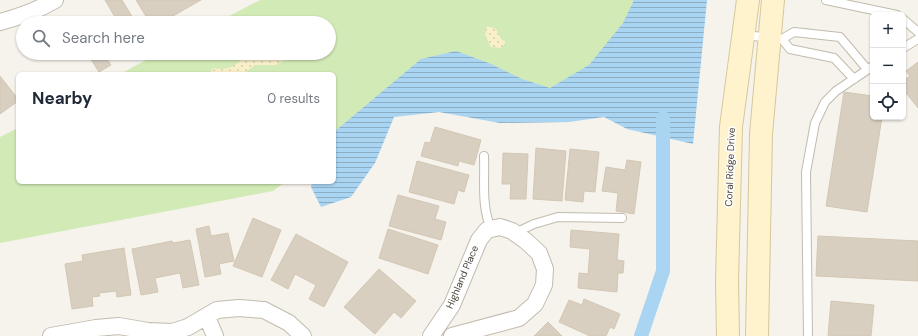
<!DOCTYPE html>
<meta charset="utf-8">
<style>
:root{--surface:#fff;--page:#f2f2f3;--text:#1f2937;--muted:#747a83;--line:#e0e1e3}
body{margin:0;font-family:"DM Sans",sans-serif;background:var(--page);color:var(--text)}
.controls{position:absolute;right:12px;top:12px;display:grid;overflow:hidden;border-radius:6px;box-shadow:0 1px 3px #0004}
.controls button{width:36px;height:36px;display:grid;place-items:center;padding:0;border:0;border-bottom:1px solid var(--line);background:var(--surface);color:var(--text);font:20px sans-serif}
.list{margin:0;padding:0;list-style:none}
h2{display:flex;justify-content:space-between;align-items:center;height:52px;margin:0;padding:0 16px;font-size:17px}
h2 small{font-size:13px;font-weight:400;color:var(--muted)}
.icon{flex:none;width:22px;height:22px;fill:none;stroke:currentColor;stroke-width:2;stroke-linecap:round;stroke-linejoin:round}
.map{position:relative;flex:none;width:918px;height:336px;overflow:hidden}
.search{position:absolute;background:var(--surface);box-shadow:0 1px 3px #0004;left:16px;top:16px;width:320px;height:44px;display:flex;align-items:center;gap:10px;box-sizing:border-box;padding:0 14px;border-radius:22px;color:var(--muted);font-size:15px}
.panel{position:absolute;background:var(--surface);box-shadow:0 1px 3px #0004;left:16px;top:72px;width:320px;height:112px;border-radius:6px}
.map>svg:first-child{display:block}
.grass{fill:#d2eab5}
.sand{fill:url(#sand-dots)}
.water{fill:url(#water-rules)}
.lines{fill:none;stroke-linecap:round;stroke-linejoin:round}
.canal{stroke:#a9d4f2;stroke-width:14}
.building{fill:#d8cfc1;stroke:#d3c7b4}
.service-casing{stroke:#c2bbae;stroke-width:10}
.minor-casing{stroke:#c2bbae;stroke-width:18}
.secondary-casing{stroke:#d6c79b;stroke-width:24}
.service{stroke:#fff;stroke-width:8}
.minor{stroke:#fff;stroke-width:16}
.secondary{stroke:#fff3cd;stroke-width:22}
.labels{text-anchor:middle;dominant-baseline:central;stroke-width:3;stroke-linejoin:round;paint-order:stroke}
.street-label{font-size:10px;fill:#4b4439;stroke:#fff}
</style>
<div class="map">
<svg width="918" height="336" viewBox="0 0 918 336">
<defs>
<pattern id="sand-dots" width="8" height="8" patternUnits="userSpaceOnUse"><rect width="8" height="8" fill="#f9efc9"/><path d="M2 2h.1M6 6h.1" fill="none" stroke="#d7cead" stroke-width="1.8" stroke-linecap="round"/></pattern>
<pattern id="water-rules" width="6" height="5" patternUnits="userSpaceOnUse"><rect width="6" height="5" fill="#a9d4f2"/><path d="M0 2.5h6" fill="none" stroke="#8caec5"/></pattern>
</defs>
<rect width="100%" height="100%" fill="#f6f3ec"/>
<path class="grass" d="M 260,0 L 671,0 L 590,90 L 383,107 L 334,145 L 334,74 L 120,74 L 159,53 L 329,53 L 329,23 L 216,23 Z
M 18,128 L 18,182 L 285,182 L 273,191 L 0,243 L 0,137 Z"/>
<path class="sand" d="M 487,26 L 496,29 L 501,39 L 506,42 L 501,48 L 491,47 L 485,35 Z
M 249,53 L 287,53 L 285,60 L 276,65 L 255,65 L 243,74 L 209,74 L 213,68 C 224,70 231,69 240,61 C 243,58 245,55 249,53 Z"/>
<path class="water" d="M 634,0 L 707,0 L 693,144 L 627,129 L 604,117 L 569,122 L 500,123 L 439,112 L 394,117 L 375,163 L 351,197 L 321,207 L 311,187 L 312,182 L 334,182 L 334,132 L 421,59 L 456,51 L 491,64 L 522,79 L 550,88 L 589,65 L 623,23 Z"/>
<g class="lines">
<path class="canal" d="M 641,336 L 663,271 L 663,118"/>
</g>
<path class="building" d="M 105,0 L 122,0 L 136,23 L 108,23 L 116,19 Z
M 136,0 L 201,0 L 173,16 L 175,20 L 170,23 L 150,23 Z
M 87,53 L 107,53 L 104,55 L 111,65 L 99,72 Z
M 918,62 L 918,108 L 903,89 L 903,81 L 910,76 L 906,71 Z
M 0,76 L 18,99 L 18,101 L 0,114 Z
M 844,92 L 873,96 L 873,117 L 882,117 L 867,212 L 826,206 Z
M 435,127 L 481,140 L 474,165 L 459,161 L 458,166 L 421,156 L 425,142 L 430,143 Z
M 536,148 L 566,151 L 562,201 L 533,199 Z
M 570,149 L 599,152 L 595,192 L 584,191 L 583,202 L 565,200 Z
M 503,153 L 528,154 L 526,199 L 510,199 L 511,184 L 502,184 Z
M 627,160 L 641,162 L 634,214 L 616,211 L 618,193 L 602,191 L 606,167 L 625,170 Z
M 417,161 L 469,175 L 464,192 L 458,190 L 454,204 L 409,192 Z
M 398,195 L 439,206 L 435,219 L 446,222 L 441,240 L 389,226 Z
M 253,218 L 281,230 L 262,277 L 233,266 Z
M 209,226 L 211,236 L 228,233 L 234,261 L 219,264 L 221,274 L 205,277 L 196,229 Z
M 388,229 L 438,245 L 428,274 L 379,258 Z
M 571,230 L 619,234 L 617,260 L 624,261 L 623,273 L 618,273 L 617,292 L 578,288 L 579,273 L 588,274 L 590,249 L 570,247 Z
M 296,234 L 348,262 L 324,307 L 309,299 L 316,285 L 295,274 L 288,289 L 271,280 Z
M 818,236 L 918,241 L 918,281 L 816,276 Z
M 190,240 L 199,285 L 183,288 L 180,273 L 155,278 L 158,292 L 141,295 L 132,249 L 172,241 L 173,243 Z
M 124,248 L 131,295 L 117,297 L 116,291 L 99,293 L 100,296 L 92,297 L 93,306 L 72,309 L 65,264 L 83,261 L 82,255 Z
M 379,269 L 416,301 L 401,318 L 394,312 L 375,334 L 344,307 Z
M 584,299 L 620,314 L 614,329 L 610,327 L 606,336 L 590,336 L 559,322 L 569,300 L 582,305 Z
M 831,301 L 874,305 L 871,336 L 828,336 Z
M 548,322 L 562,336 L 534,336 Z"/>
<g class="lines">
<defs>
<path id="service" d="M 826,0 L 897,15
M 903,19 L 918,32
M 744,35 L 782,39 L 794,32 L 840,37 L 867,69
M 782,39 L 790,49 L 834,58 L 854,79
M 903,48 L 918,39
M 484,156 C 485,181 481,205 491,229
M 515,233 L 534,224 L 558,217 L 622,218
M 808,336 L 806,172 L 815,123 L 825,102 L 836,91 L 873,66"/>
<path id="minor" d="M 0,22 C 19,17 38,10 55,0
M 207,317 L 215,336
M 51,336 L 96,328 L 119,326 L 148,331 L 172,332 L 188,327 L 217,310 L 239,308 L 264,310 L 289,323 L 303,336
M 431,336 L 452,305 L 479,240 L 487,230 L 500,227 L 512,231 L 526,241 L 539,253 L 545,269 L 544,285 L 535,304 L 519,318 L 452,336"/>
<path id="secondary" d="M 728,336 L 727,281 L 731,127 L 748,0
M 757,336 L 761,134 L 773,0"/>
</defs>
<use href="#service" class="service-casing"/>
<use href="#minor" class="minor-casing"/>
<use href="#secondary" class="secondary-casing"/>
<use href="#service" class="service"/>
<use href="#minor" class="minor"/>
<use href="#secondary" class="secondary"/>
</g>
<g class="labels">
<g class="street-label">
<text transform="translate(730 167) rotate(-88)">Coral Ridge Drive</text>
<text transform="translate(462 277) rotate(-67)">Highland Place</text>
</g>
</g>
</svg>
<div class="controls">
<button>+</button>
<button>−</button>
<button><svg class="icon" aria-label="locate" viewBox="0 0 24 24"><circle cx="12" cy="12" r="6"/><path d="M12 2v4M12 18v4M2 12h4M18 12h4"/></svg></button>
</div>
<div class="search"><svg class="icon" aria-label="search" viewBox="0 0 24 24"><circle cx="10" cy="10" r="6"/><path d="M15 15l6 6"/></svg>Search here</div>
<section class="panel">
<h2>Nearby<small>0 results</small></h2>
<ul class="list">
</ul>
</section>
</div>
